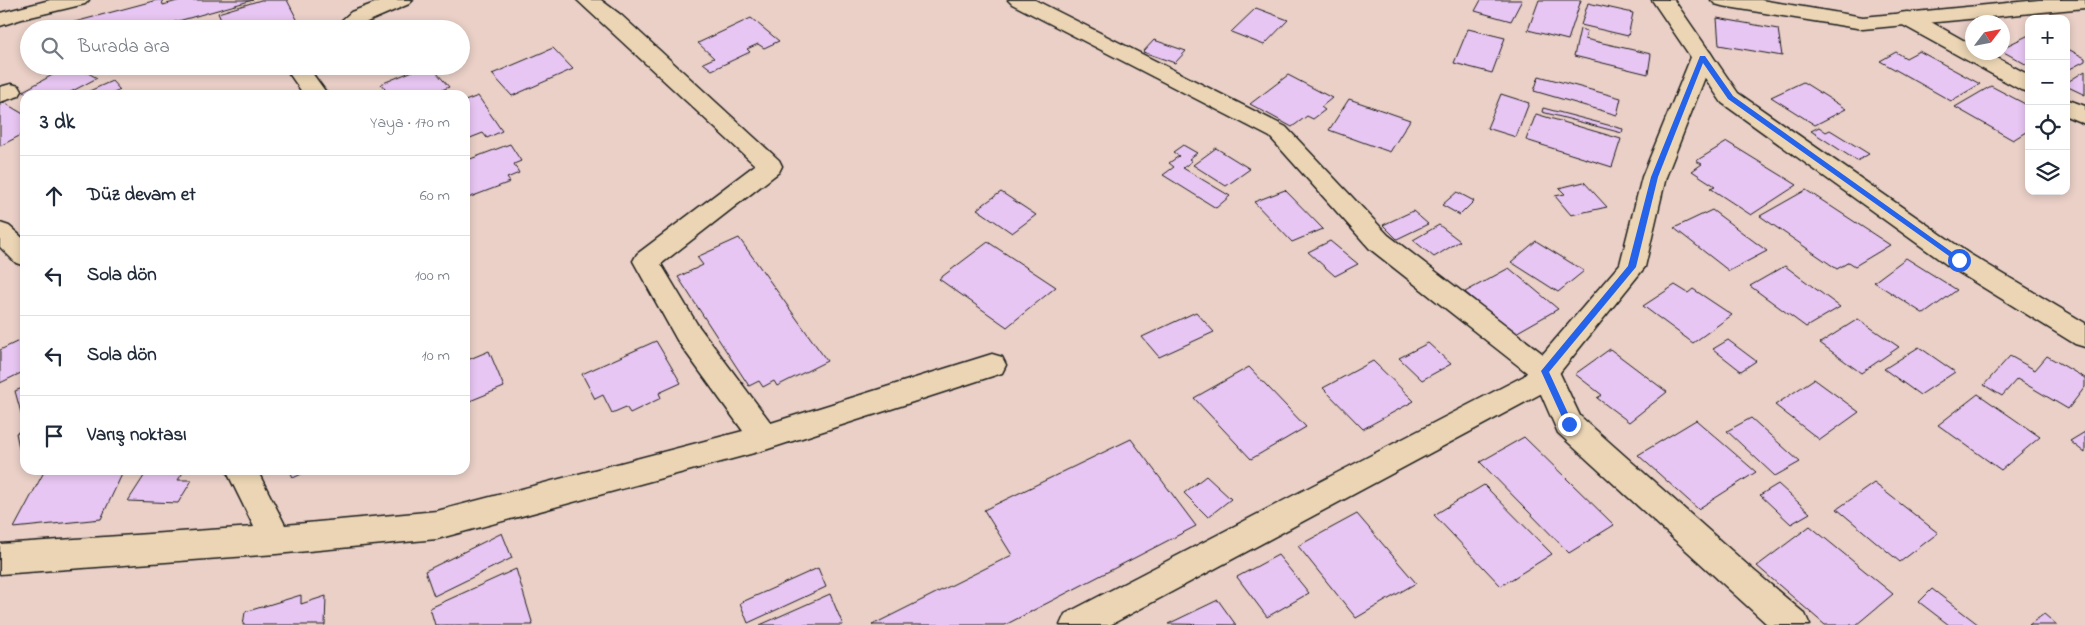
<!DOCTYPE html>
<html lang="tr">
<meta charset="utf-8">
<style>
:root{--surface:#fff;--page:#f6f6f7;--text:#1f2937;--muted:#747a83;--line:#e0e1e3}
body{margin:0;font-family:"Indie Flower",sans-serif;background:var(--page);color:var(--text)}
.controls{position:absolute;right:15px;top:15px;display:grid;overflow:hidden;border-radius:10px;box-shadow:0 2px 8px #0003}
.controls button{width:45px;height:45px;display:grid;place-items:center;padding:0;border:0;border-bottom:1px solid var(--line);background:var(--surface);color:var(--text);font:25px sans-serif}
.compass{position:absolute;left:1965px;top:15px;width:45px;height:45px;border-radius:50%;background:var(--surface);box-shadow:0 2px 8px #0003;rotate:58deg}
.stop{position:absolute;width:15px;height:15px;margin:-11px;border:4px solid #2563eb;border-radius:50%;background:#fff}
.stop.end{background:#2563eb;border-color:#fff;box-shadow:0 1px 5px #0008}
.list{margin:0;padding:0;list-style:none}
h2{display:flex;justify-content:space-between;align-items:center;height:65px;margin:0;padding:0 20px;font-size:21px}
h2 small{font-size:16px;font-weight:400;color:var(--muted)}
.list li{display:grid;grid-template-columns:32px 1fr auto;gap:15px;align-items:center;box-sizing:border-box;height:80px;padding:0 20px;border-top:1px solid var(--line)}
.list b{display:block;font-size:19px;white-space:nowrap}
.list em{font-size:16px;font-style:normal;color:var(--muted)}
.icon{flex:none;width:28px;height:28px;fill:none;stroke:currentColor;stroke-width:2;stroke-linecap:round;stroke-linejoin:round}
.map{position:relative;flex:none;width:2085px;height:625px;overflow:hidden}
.search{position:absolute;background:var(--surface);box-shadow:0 2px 8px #0003;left:20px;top:20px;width:450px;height:55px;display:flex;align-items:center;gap:12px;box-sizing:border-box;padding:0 18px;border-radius:28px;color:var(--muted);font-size:19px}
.panel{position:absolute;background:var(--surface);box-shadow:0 2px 8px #0003;left:20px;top:90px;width:450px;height:385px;border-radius:15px}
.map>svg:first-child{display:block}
.building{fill:#e8c6f3;stroke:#1c1c1c}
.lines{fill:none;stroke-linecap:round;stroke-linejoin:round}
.minor-casing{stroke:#1c1c1c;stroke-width:3}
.tertiary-casing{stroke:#1c1c1c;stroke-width:3}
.secondary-casing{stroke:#1c1c1c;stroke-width:3}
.minor{fill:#ebd5b4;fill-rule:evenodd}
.tertiary{fill:#ebd5b4;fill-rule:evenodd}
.secondary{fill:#ebd5b4;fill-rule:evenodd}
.route{fill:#2563eb}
</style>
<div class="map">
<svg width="2085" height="625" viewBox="0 0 2085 625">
<rect width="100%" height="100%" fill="#ead0c7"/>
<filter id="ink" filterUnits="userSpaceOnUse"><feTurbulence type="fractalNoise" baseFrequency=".02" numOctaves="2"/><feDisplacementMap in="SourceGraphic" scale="10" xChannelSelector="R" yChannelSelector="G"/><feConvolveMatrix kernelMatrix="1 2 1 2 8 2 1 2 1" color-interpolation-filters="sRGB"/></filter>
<g filter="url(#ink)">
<path class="building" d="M 157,0 L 162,0 L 163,5 L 181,0 L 253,0 L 150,29 L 60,29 L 71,25 L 71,23 Z
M 261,0 L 287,0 L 300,25 L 288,29 L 225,29 L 218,13 Z
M 1481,0 L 1522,0 L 1511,21 L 1475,11 Z
M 1539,0 L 1581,0 L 1568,40 L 1528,30 Z
M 1588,3 L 1633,13 L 1628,36 L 1581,25 Z
M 1256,8 L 1288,20 L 1264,45 L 1231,32 Z
M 751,18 L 779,41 L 764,48 L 758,44 L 747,49 L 750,52 L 712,70 L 703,63 L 714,58 L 698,43 Z
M 1717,18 L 1778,29 L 1782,56 L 1719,45 Z
M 191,22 L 192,29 L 165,29 Z
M 1468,29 L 1505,38 L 1492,73 L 1454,63 Z
M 1580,29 L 1587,31 L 1585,39 L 1651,54 L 1648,74 L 1574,56 Z
M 2029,35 L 2029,66 L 2002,51 L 2002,48 Z
M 1154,40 L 1186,51 L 1175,63 L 1143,52 Z
M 553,48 L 573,69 L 512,96 L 492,74 Z
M 2066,48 L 2085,58 L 2085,61 L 2066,71 Z
M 1919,51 L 1980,84 L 1951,101 L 1880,61 L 1896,52 L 1906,58 Z
M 69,66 L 76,66 L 97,78 L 65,95 L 29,95 L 23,91 Z
M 425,66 L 431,66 L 449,87 L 430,95 L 384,95 L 388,93 L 381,84 Z
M 2085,71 L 2085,95 L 2066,86 L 2066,83 Z
M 1288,75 L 1332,98 L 1321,107 L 1325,110 L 1313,119 L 1307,116 L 1292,127 L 1250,104 Z
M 1539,76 L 1621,98 L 1617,115 L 1534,91 Z
M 112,81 L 120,90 L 110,95 L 88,95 L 85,93 Z
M 1803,82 L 1846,109 L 1815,125 L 1771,97 Z
M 1991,86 L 2029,106 L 2029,130 L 2013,140 L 1955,107 Z
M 1501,94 L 1529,103 L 1516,137 L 1487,128 Z
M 478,96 L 502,131 L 487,138 L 483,133 L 465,140 L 465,101 Z
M 1349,99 L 1410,120 L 1390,152 L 1329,130 Z
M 3,102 L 25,115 L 25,133 L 0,146 L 0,103 Z
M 1543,108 L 1623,129 L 1622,133 L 1542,112 Z
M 1536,114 L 1621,139 L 1612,167 L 1526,140 Z
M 1819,127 L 1826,132 L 1830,130 L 1869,154 L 1857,161 L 1811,131 Z
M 1727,142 L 1797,185 L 1751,215 L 1710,188 L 1715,186 L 1692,171 L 1702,164 L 1696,161 Z
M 510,144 L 521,161 L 514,164 L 519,173 L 507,178 L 510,182 L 468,198 L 465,192 L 465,161 Z
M 1183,145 L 1197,153 L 1189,159 L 1192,161 L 1183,168 L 1230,196 L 1216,208 L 1163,175 L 1174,167 L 1169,163 L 1179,156 L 1173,152 Z
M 1216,148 L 1250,169 L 1226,186 L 1193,165 Z
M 1584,182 L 1607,207 L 1571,215 L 1555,196 L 1565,194 L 1559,188 Z
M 1285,190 L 1323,229 L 1292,242 L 1254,202 Z
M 1806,190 L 1890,245 L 1855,266 L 1849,262 L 1837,269 L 1760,216 Z
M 1001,192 L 1036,215 L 1012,233 L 977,209 Z
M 1457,192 L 1474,201 L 1460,215 L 1442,205 Z
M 1712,210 L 1767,251 L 1729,271 L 1674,228 Z
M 1413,211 L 1428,224 L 1397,239 L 1383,225 Z
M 1439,225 L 1460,241 L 1434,257 L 1413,240 Z
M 739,238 L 827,361 L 777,386 L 774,381 L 763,387 L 759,381 L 749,386 L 678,277 L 703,265 L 697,257 Z
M 1330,241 L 1358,264 L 1335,276 L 1308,252 Z
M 1536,241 L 1584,271 L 1558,292 L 1511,262 Z
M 988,242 L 1056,287 L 1007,327 L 939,279 Z
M 1906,258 L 1957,290 L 1924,314 L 1874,282 Z
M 1785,266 L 1840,307 L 1806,327 L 1750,286 Z
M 1509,268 L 1558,309 L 1514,334 L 1465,292 Z
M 1675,285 L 1688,293 L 1693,289 L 1732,315 L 1693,343 L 1643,306 Z
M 1196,312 L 1214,332 L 1159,357 L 1142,337 Z
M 1858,319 L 1899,347 L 1861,373 L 1820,343 Z
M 25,338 L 25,371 L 0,383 L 0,350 Z
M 1728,340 L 1756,361 L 1741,371 L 1713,349 Z
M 656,341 L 681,383 L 659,393 L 661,398 L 630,413 L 626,407 L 612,413 L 603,395 L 595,399 L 582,374 Z
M 1428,343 L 1451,364 L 1422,380 L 1399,358 Z
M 1919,347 L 1955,372 L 1920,395 L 1884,369 Z
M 1610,349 L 1667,392 L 1629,422 L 1597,398 L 1602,395 L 1575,374 Z
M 489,351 L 504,387 L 465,403 L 465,361 Z
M 2010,356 L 2035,370 L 2047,356 L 2085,378 L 2085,387 L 2068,409 L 2017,379 L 2002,396 L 1984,385 Z
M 1373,361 L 1414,401 L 1363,429 L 1323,388 Z
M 1249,367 L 1306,427 L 1251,459 L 1194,398 Z
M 1814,379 L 1859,412 L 1820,440 L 1775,405 Z
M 25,387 L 25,419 L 23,420 L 15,391 Z
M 1978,394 L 2040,437 L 2001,470 L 1938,425 Z
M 1751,418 L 1800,462 L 1775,476 L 1727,431 Z
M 1696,420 L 1756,472 L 1698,509 L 1638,455 Z
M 25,429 L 25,460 L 22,462 L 16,433 Z
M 2085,432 L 2085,453 L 2070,441 Z
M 1524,437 L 1614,525 L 1569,553 L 1480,462 Z
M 1131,439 L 1196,526 L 1005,625 L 872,625 L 1012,555 L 984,510 Z
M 45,470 L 124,470 L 101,519 L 14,528 Z
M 148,470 L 184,471 L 178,480 L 192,480 L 178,503 L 128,501 Z
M 290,470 L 310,470 L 293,478 Z
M 1206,476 L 1231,499 L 1208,517 L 1184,493 Z
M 1874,483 L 1938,533 L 1900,562 L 1837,509 Z
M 1778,484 L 1810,513 L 1791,524 L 1760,495 Z
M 1484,485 L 1552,554 L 1501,586 L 1434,515 Z
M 1357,514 L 1416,583 L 1356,618 L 1298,546 Z
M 1810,526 L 1893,594 L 1856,625 L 1825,625 L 1757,566 Z
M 502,533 L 512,558 L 434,596 L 425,571 Z
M 1278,555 L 1309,593 L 1267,617 L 1237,577 Z
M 818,568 L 826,587 L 748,623 L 740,603 Z
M 516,569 L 533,625 L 435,625 L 430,608 Z
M 1932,589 L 1979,625 L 1949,625 L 1919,602 Z
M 830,594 L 843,625 L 760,625 Z
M 301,595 L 301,604 L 326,596 L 325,625 L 243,625 L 245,612 Z
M 1218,600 L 1236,625 L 1168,624 Z
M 2044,614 L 2057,625 L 2029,625 Z"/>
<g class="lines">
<defs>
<path id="minor" d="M 50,0 L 89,0 L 85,4 L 22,19 L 0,26 L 0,13 Z
M 383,0 L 413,0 L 409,4 L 367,22 L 357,29 L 332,29 L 351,12 Z
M 577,0 L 601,0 L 621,15 L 779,160 L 782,166 L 779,172 L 661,264 L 697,324 L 771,423 L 992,354 L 1002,357 L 1006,365 L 1002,373 L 765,450 L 437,539 L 276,554 L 0,574 L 0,544 L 254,527 L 226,470 L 257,470 L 285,525 L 437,511 L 743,431 L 677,340 L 633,261 L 637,254 L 755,165 Z
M 1008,0 L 1035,0 L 1286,127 L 1388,235 L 1555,363 L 1580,416 L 1751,568 L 1805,614 L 1810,625 L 1768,625 L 1558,433 L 1534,378 L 1370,249 L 1270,137 L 1012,4 Z
M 1907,12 L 1915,13 L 1972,45 L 1972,52 L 1986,52 L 2029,75 L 2029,92 L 2021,90 L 1899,23 L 1896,18 L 1899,13 Z
M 284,66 L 307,66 L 328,95 L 304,95 Z
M 11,84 L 19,86 L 22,91 L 19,96 L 0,102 L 0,87 Z
M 2066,99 L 2085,106 L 2085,124 L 2066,116 Z
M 0,223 L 9,226 L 25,240 L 25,266 L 16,263 L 0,247 Z"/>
<path id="tertiary" d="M 1711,0 L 1761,0 L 1863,17 L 2039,0 L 2085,0 L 2085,8 L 1863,29 L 1722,6 L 1715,4 Z
M 1702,50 L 1710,52 L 1713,57 L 1666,177 L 1645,267 L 1544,392 L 1110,625 L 1060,625 L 1065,614 L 1524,376 L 1620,264 L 1642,177 L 1691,57 L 1694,52 Z"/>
<path id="secondary" d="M 1652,0 L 1674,0 L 1738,93 L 1968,253 L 2085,323 L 2085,347 L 2075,344 L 1950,267 L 1722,103 Z"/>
</defs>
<use href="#minor" class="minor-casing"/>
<use href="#tertiary" class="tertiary-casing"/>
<use href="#secondary" class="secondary-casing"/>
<use href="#minor" class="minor"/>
<use href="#tertiary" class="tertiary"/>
<use href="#secondary" class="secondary"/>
</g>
</g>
<path class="route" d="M 1700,56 L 1705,56 L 1733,96 L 1963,260 L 1962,261 L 1956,261 L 1728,99 L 1703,63 L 1658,177 L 1636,267 L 1549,372 L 1573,424 L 1572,426 L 1566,426 L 1541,371 L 1628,266 L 1651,177 Z"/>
</svg>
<div class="controls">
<button>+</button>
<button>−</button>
<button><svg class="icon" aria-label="locate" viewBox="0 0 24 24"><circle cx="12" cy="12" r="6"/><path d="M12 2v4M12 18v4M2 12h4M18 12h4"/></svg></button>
<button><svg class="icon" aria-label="layers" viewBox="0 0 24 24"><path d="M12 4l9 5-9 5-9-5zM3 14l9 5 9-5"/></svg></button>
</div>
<svg class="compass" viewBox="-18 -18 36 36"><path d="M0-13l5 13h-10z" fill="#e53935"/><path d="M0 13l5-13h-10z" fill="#747a83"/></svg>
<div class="stop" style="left:1959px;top:260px"></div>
<div class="stop end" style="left:1569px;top:424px"></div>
<div class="search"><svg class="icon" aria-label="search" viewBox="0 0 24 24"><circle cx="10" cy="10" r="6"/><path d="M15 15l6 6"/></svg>Burada ara</div>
<section class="panel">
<h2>3 dk<small>Yaya · 170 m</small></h2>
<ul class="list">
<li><svg class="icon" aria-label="ahead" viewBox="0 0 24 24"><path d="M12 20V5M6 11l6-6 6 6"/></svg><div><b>Düz devam et</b></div><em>60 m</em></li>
<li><svg class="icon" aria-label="left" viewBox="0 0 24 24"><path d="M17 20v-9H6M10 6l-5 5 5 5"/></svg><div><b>Sola dön</b></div><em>100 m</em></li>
<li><svg class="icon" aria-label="left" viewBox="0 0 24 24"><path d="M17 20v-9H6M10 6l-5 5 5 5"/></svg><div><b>Sola dön</b></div><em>10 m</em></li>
<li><svg class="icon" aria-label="arrive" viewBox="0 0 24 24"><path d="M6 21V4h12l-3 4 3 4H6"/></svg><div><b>Varış noktası</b></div></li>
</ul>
</section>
</div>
